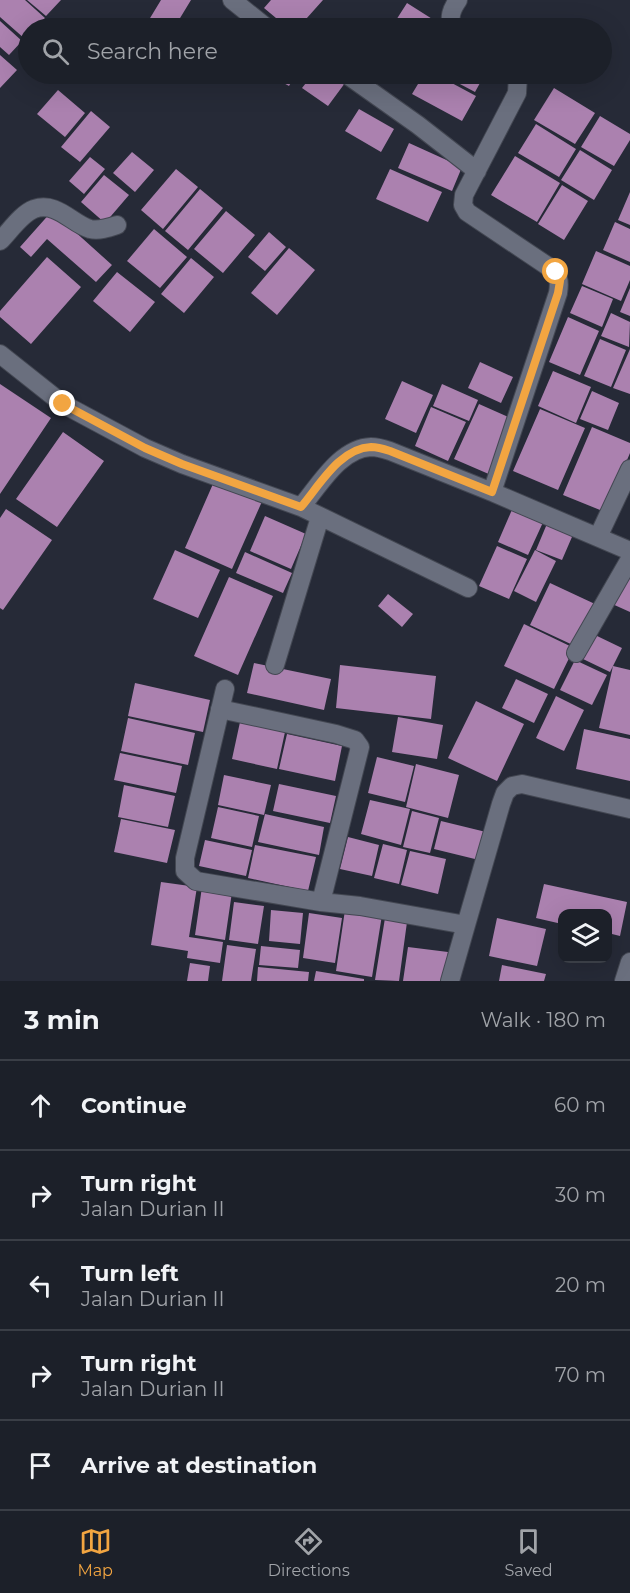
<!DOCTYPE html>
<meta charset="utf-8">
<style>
:root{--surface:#1c2029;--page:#292d35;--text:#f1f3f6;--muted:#a0a3a8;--line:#3a3e46;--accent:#f2a541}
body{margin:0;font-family:Montserrat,sans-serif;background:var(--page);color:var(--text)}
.controls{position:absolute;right:18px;bottom:18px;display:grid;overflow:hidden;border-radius:12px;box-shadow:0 6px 24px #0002}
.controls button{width:54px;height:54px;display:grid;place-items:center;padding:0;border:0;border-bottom:2px solid var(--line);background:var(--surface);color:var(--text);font:30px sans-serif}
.stop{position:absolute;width:18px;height:18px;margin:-14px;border:4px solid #f2a541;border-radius:50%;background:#fff}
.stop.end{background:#f2a541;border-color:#fff;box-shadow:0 2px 6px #0008}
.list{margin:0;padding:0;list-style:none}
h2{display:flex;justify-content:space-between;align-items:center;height:78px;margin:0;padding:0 24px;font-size:26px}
h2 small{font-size:20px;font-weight:400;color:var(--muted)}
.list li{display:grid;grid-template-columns:39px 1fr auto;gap:18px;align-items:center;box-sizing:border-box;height:90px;padding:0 24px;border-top:2px solid var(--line)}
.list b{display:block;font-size:22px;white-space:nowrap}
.list p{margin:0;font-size:20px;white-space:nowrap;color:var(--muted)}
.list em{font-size:20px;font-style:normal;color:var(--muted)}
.icon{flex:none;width:33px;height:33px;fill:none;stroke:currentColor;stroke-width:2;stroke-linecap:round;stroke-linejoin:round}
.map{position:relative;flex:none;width:630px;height:981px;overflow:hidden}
.search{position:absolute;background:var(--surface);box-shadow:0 6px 24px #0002;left:18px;right:18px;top:18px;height:66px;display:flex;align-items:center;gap:15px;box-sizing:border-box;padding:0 21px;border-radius:33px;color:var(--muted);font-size:22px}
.sheet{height:528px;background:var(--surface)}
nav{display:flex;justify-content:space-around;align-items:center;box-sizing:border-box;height:84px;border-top:2px solid var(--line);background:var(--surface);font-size:16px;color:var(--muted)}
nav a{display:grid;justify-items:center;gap:3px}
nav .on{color:var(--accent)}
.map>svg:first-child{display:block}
.building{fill:#ab81af}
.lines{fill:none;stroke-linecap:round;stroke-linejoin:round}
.street-casing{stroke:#434752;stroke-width:20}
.street{stroke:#6a6f7e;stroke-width:18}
.route{stroke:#f2a541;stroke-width:8}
</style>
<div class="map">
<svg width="630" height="981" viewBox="0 0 630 981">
<rect width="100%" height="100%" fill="#262a37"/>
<path class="building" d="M 0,0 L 25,0 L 45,18 L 35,28 L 28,28 L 28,35 L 25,39 L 0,17 Z
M 27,0 L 61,0 L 46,16 Z
M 161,0 L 191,0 L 174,28 L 144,28 Z
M 271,0 L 323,0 L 298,28 L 288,28 L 264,8 Z
M 407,3 L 437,22 L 433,28 L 391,28 Z
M 188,19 L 205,28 L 183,28 Z
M 0,21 L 22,41 L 9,55 L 0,47 Z
M 0,55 L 17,70 L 0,88 Z
M 267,74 L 296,74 L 289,86 Z
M 313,74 L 332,74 L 345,83 L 328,106 L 302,88 Z
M 424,74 L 435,74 L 476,96 L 462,121 L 412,94 Z
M 441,74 L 485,74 L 475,92 Z
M 554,88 L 595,113 L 575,144 L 534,120 Z
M 58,90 L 85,113 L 65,137 L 37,114 Z
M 359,109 L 394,129 L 381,152 L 345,131 Z
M 91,111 L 110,127 L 80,162 L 61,147 Z
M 600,116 L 630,134 L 630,140 L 614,166 L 581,147 Z
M 536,124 L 576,149 L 559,177 L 518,153 Z
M 409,143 L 462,167 L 452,191 L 398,168 Z
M 580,150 L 612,170 L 594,200 L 561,180 Z
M 132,152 L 154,170 L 135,192 L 113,173 Z
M 515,156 L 560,183 L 537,222 L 491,195 Z
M 90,157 L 105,169 L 84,194 L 69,181 Z
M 176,169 L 198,187 L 163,229 L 141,210 Z
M 390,169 L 442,192 L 428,222 L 376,199 Z
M 104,175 L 129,195 L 105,223 L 81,202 Z
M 562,185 L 588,201 L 564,240 L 538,224 Z
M 200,189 L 223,208 L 188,250 L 165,231 Z
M 630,192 L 630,225 L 618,220 Z
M 52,211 L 112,265 L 96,282 L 47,239 L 31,257 L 20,247 Z
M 226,211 L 255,235 L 223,273 L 194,249 Z
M 615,222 L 630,229 L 630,262 L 603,250 Z
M 154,229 L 187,257 L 160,288 L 127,261 Z
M 269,232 L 286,247 L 265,271 L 248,257 Z
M 289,248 L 315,270 L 277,315 L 251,293 Z
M 596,251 L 630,266 L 630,280 L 621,301 L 582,284 Z
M 47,257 L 81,287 L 31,344 L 0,317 L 0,311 Z
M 191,258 L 214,277 L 184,313 L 161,294 Z
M 117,272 L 155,302 L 130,332 L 93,301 Z
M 582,286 L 613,299 L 602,327 L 570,313 Z
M 630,288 L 630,316 L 620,312 Z
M 611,313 L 630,322 L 629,347 L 601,336 Z
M 568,317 L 599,331 L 580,375 L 549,362 Z
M 600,339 L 626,350 L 611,387 L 584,376 Z
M 630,349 L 630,394 L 613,388 Z
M 480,362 L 513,377 L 501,403 L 468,388 Z
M 553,371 L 591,387 L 576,423 L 538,406 Z
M 402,381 L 433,395 L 416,433 L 385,419 Z
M 0,384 L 51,418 L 0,494 Z
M 442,384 L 478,400 L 469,421 L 433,406 Z
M 592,391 L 619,403 L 608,430 L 580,419 Z
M 479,404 L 515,420 L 491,475 L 454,459 Z
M 431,407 L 466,422 L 448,461 L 415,446 Z
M 540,409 L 585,428 L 558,490 L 513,471 Z
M 592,427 L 630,443 L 630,453 L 605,512 L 563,495 Z
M 63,432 L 104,461 L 57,527 L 16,499 Z
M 216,477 L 264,497 L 232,569 L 185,548 Z
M 514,505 L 545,518 L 528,555 L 498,542 Z
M 6,509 L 52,540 L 3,610 L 0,608 L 0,518 Z
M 265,516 L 306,534 L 291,569 L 250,551 Z
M 549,519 L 575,530 L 562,560 L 536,550 Z
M 497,546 L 527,559 L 509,599 L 479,586 Z
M 175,550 L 220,570 L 198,618 L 153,599 Z
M 535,550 L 556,561 L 536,602 L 514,591 Z
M 245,552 L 292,573 L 283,593 L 236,573 Z
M 630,566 L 630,612 L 610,603 Z
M 229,577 L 273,596 L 238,675 L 194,656 Z
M 550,583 L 595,604 L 575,646 L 530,625 Z
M 388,594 L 413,614 L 402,627 L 378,606 Z
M 524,624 L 574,648 L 554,689 L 504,666 Z
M 595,635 L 622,648 L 610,672 L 583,659 Z
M 575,660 L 607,675 L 592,705 L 560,690 Z
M 254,663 L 331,679 L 324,710 L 247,693 Z
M 340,665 L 436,676 L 431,719 L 336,708 Z
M 613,666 L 630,670 L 630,735 L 599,728 Z
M 516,679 L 548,694 L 534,723 L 502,708 Z
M 135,683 L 210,700 L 203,732 L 128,716 Z
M 556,696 L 584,710 L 564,751 L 536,738 Z
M 476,701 L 524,724 L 497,781 L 448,758 Z
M 398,717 L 443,725 L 437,759 L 392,752 Z
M 128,718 L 195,733 L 188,765 L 121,751 Z
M 240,722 L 285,732 L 277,769 L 232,759 Z
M 584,729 L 630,739 L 630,781 L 576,769 Z
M 287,734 L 342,746 L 335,781 L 279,769 Z
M 120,753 L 182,766 L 176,793 L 114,780 Z
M 377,757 L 414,766 L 405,802 L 368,793 Z
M 416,764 L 459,775 L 448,818 L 406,807 Z
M 224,775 L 271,785 L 264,815 L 218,805 Z
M 279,784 L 336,796 L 330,823 L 273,811 Z
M 124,785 L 175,796 L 168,827 L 118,817 Z
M 370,800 L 410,809 L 401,845 L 361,834 Z
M 218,807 L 259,816 L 252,847 L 211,838 Z
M 412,811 L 439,818 L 430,853 L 403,847 Z
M 265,814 L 324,827 L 319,855 L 258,842 Z
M 121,819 L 175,830 L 167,863 L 114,852 Z
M 441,821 L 486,832 L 479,860 L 434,849 Z
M 348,837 L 379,845 L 372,876 L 340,869 Z
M 205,840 L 252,850 L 246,876 L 199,866 Z
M 383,844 L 407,850 L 399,884 L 374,878 Z
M 255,845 L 316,857 L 308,891 L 248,878 Z
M 410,851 L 446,859 L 438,894 L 401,885 Z
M 161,882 L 197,887 L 189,937 L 223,942 L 220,963 L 187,958 L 188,951 L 151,945 Z
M 544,884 L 627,902 L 620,936 L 608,933 L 608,914 L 562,914 L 562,924 L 536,918 Z
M 202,887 L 232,892 L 225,940 L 195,935 Z
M 234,902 L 264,906 L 258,944 L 229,940 Z
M 271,910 L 303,913 L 300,944 L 269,941 Z
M 345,910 L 382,915 L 372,977 L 336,971 Z
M 309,913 L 342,918 L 335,963 L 303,958 Z
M 385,918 L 407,922 L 399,981 L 375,980 Z
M 497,918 L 546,929 L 537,966 L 489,956 Z
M 227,945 L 256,949 L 251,981 L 222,981 Z
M 261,946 L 300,950 L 298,968 L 259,965 Z
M 408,947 L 448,952 L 444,981 L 403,981 Z
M 190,963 L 210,966 L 208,981 L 187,981 Z
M 502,965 L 546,974 L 544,981 L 499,981 Z
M 258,967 L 309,972 L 308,981 L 257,981 Z
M 316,971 L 364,979 L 364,981 L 314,981 Z"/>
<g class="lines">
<defs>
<path id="street" d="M 232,0 L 267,28
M 452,28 C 449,17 451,10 458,0
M 346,74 L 418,125 L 477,171
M 0,241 C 10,231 21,214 34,209 C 57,201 72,224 90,229 C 99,231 108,228 117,225
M 0,354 L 63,404 L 145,448 L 182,464 L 301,507 C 319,486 340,448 371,447 C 377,447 384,449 390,451 L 492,492 L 630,551
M 492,492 L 558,293 C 560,281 559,275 549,267 L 467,212 L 463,205 L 464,195 L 517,93 L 518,75 L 516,74
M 301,507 L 468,588
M 598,537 L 630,469
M 576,653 L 630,559
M 275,665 L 320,517
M 225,689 L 185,858 L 185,871 L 196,881 L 321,902 L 360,906 L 466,925 L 450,981
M 220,709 L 336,734 L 355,740 L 360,747 L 321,902
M 466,925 L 501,804 L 505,793 L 512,786 L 522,784 L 630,809
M 624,981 L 630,962"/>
</defs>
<use href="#street" class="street-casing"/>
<use href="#street" class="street"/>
</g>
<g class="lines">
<path class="route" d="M 63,404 L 145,448 L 182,464 L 301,507 C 319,486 340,448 371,447 C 377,447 384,449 390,451 L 492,492 L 558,293 L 560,281 L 556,272"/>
</g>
</svg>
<div class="controls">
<button><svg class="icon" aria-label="layers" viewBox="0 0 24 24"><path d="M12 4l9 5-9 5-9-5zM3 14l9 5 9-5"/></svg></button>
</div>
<div class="stop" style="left:556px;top:272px"></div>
<div class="stop end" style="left:63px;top:404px"></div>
<div class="search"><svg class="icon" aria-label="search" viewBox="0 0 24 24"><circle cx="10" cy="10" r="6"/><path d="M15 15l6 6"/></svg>Search here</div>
</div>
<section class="sheet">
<h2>3 min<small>Walk · 180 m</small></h2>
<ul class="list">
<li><svg class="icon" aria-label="ahead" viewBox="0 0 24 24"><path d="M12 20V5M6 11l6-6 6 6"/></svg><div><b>Continue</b></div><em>60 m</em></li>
<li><svg class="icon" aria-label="right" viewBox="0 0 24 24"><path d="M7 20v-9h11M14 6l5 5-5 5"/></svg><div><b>Turn right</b><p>Jalan Durian II</p></div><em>30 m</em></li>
<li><svg class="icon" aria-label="left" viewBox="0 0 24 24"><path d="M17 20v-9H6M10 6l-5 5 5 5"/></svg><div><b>Turn left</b><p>Jalan Durian II</p></div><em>20 m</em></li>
<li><svg class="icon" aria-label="right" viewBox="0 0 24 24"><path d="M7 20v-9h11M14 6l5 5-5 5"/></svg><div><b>Turn right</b><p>Jalan Durian II</p></div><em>70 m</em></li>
<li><svg class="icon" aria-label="arrive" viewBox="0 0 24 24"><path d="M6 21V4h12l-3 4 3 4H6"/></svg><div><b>Arrive at destination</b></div></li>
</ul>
</section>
<nav>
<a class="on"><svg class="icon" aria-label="map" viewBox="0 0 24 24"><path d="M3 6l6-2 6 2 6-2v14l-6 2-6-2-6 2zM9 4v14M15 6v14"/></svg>Map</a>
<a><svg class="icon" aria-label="directions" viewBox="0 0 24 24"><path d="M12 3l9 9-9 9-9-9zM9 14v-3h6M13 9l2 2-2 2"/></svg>Directions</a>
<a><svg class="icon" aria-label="saved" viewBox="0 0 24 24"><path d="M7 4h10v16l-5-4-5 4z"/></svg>Saved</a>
</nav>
